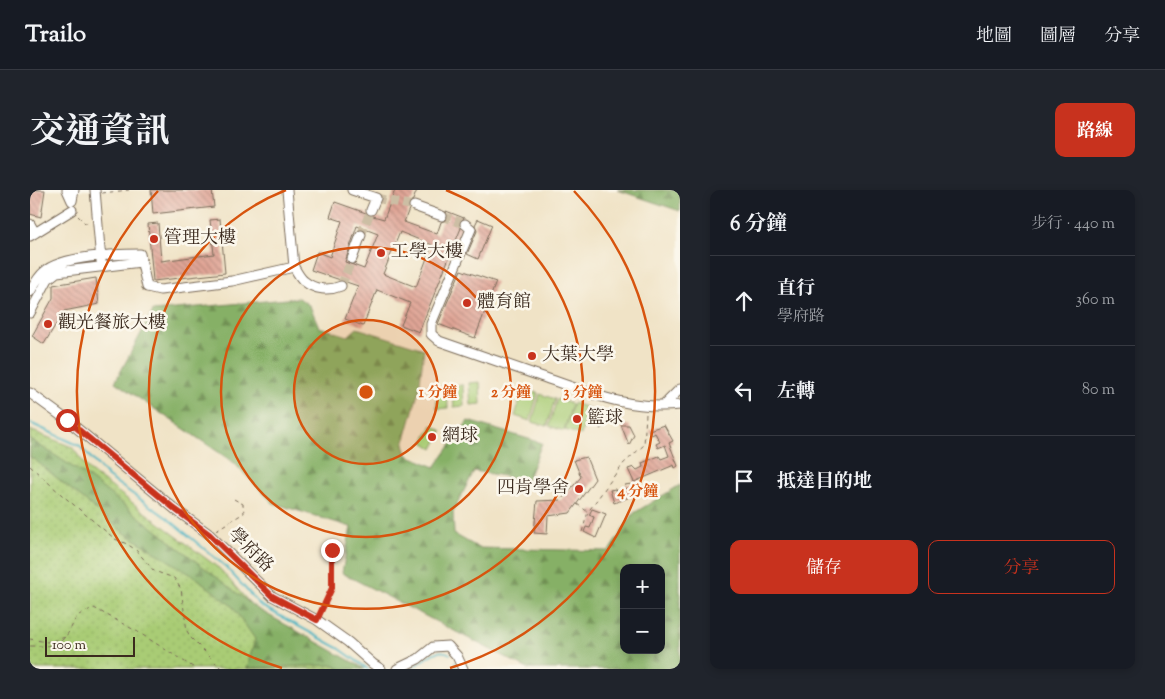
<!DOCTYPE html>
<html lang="zh-TW">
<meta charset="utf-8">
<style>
:root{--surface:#171b24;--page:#20242c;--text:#f1f3f6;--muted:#9ea1a6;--line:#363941;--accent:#c8321e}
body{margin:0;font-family:"Sorts Mill Goudy","Noto Serif TC",serif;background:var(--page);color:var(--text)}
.controls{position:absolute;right:15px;bottom:15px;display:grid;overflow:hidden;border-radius:10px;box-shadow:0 2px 8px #0003}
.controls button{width:45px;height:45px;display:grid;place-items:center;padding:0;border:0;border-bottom:1px solid var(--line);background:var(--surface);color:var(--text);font:25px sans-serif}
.scale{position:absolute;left:15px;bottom:12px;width:90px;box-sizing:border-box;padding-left:5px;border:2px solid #3b2a1e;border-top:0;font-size:14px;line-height:18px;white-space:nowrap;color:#3b2a1e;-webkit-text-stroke:4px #fbf7ec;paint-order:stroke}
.stop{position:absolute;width:15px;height:15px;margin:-11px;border:4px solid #c8321e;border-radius:50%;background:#fff}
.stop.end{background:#c8321e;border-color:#fff;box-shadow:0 1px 5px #0008}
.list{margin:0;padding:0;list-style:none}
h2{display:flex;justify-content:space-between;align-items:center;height:65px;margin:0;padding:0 20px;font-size:21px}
h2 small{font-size:16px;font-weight:400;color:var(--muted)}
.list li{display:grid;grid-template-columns:32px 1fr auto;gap:15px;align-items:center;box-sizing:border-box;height:90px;padding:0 20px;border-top:1px solid var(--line)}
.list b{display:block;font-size:19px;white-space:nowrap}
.list p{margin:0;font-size:16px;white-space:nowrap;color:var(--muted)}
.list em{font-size:16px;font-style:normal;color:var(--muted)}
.actions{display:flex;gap:10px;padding:15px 20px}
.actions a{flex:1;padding:11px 0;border:1px solid var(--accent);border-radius:10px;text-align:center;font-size:18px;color:var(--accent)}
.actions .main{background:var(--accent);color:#fff}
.icon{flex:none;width:28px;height:28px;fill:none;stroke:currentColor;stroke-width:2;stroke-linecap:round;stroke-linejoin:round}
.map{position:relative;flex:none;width:650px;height:479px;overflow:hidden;border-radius:10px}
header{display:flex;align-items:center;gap:30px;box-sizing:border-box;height:70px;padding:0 25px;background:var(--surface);border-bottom:1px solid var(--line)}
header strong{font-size:24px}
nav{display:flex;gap:28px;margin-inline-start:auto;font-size:18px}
.intro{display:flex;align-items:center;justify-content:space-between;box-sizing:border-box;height:120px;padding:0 30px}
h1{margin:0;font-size:35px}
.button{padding:12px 22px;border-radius:10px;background:var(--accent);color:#fff;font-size:18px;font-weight:700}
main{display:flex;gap:30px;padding:0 30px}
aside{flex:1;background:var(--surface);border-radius:10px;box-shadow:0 2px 8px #0003}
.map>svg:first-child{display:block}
.grass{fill:url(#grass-dots);stroke:#727b4a}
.forest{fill:url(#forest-firs);stroke:#606d42;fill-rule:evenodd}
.pitch{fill:#a9cc75;stroke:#727b4a}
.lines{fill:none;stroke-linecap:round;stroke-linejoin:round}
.stream{stroke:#44b2c1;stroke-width:2}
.building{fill:url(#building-back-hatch);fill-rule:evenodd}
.minor-tunnel{stroke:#ccbea4;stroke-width:9;stroke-dasharray:9 4.5;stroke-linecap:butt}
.minor-casing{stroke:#7a6b59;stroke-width:11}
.path{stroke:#7a6b59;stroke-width:1;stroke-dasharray:4 4;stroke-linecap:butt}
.minor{stroke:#fff;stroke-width:9}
.route{stroke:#c8321e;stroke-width:6}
.ring{fill:none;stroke:#d7540e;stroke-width:2.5}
.poi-dot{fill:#c8321e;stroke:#fbf7ec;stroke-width:2}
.labels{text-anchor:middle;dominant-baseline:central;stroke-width:5;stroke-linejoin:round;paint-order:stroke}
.poi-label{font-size:18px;fill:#3b2a1e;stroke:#fbf7ec;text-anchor:start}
.street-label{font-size:18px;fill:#3b2a1e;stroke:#fbf7ec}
.centre{fill:#d7540e;stroke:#fbf7ec;stroke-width:2.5}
.ring-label{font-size:15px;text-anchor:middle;font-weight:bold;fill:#d7540e;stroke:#fbf7ec;stroke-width:5;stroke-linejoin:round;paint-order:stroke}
</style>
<header>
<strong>Trailo</strong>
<nav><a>地圖</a><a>圖層</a><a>分享</a></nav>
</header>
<div class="intro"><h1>交通資訊</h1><a class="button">路線</a></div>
<main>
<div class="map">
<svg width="650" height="479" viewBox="0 0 650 479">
<defs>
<pattern id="grass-dots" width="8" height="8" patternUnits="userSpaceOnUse" patternTransform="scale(1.25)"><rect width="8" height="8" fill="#a9cc75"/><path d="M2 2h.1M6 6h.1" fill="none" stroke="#92af65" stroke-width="1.8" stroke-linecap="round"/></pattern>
<pattern id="forest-firs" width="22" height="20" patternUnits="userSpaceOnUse" patternTransform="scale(1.25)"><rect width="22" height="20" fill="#86b066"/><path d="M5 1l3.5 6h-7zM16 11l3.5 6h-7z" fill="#6f8f53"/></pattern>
<pattern id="building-back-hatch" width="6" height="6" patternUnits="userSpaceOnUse" patternTransform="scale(1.25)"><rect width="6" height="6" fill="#e0a596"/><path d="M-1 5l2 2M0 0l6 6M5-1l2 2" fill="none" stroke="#b7877a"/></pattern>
</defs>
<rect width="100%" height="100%" fill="#fbf7ec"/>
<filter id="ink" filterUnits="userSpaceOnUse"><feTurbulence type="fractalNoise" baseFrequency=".02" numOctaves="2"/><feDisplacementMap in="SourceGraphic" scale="10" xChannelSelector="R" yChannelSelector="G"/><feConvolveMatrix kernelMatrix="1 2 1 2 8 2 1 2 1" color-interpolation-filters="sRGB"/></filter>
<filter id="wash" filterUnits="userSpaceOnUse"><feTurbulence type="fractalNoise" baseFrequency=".0096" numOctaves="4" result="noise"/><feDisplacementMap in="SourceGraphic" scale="20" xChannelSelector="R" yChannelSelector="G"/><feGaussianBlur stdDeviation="1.12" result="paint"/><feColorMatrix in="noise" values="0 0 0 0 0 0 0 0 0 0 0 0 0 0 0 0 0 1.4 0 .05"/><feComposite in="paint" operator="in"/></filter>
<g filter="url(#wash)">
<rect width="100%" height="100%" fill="#f0e3c6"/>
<path class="grass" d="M 0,240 L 42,257 L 59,280 L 190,379 L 224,418 L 333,479 L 0,479 Z"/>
<path class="forest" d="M 588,0 L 650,0 L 650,21 Z
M 269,108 L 280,116 L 289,137 L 318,146 L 327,138 L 394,159 L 389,200 L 374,253 L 377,265 L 405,277 L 438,231 L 512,253 L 497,290 L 444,281 L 423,322 L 424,344 L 449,358 L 579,361 L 604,323 L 650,295 L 650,479 L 498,479 L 312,383 L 321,337 L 243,313 L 203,272 L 85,192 L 123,121 ZM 594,378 L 631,378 L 631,460 L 594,460 Z
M 0,249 L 58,287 L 226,418 L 335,479 L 307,479 L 306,475 L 217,478 L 225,449 L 202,416 L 168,389 L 93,342 L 5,270 L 0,267 Z"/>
<path class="pitch" d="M 450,192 L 451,214 L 441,215 L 439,193 Z
M 433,195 L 434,216 L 424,217 L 422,196 Z
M 417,196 L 418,218 L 407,219 L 406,198 Z
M 493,199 L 508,203 L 500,231 L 485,226 Z
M 510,204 L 525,209 L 517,236 L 502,232 Z
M 527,209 L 542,214 L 534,241 L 519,236 Z
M 543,213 L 559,218 L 551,245 L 535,240 Z
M 402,235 L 412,241 L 403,259 L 393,252 Z"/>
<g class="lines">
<path class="stream" d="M 0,233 L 50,256 L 78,287 L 136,327 L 195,376 L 230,415 L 310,459 L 338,479
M 425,472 L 427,479
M 381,479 C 392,472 407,455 420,464"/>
</g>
<g id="blocks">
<path class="building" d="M 0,0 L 15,0 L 11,27 L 0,24 Z
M 121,0 L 182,0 L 184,17 L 123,24 Z
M 365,0 L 387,0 L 383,10 L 378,13 L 379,19 L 374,32 L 407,44 L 411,32 L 418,29 L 416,21 L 434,28 L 429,32 L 431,38 L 389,142 L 371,135 L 380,113 L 347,100 L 333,136 L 315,129 L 328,96 L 281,80 L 287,62 L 300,67 L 312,31 L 300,27 L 305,12 L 336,23 L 339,26 L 343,26 L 354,29 ZM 327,36 L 348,44 L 334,79 L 315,72 ZM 370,42 L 402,55 L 386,97 L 353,84 Z
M 190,29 L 195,83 L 123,91 L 118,34 L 128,33 L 131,71 L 184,64 L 180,30 Z
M 448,29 L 462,35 L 448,69 L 437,64 L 447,41 L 445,35 Z
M 431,80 L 466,92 L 445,148 L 408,134 Z
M 66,88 L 69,114 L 34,121 L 14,154 L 2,146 L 23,108 L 23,95 Z
M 578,223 L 588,227 L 570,239 L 572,227 Z
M 591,235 L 599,235 L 604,245 L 599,255 Z
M 634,235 L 643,251 L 639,253 L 648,276 L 645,278 L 644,275 L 604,292 L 598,279 L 604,277 L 607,280 L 613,277 L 612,273 L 624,268 L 629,266 L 631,269 L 639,266 L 635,255 L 628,258 L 626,254 L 630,252 L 625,243 L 622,245 L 619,240 Z
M 556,267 L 565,289 L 540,323 L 518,326 L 517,344 L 504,343 L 507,311 L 531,310 L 551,287 L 544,270 Z
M 601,294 L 605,305 L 584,313 L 580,300 L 585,299 L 586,302 L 596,299 L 595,295 Z
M 562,319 L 576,324 L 566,348 L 554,342 L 556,337 L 560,338 L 564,327 L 559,325 Z"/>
</g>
</g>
<g filter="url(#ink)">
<use href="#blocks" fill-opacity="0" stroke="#7a6b59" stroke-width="1"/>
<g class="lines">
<path class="minor-tunnel" d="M 346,8 L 384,16
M 412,26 L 435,34
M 331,45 L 341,20
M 311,96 L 322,69"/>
<defs>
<path id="minor" d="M 37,0 L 42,11 L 44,0
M 65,0 L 71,71
M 322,0 L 346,8 L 341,20
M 384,16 L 412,26
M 0,34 L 5,43
M 435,34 L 441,39 L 401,134 L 401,144 L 409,151 C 443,163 476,174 510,186 C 557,202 599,221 650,215
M 0,46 L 42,20
M 322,69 L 331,45
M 264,77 C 267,82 270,88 274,91 C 285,100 299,101 311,96
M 0,102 C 4,95 8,87 14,82 C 31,66 86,64 110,64 L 117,97 L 130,100 L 202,91 L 264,77 L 257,0
M 0,123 L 18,89 L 27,82 L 111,72
M 0,203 L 37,230 L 146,320 L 179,344 L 242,406 L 287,430 L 318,452 L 343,474 L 351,479
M 634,215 L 650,199
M 367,479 L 388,469 L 403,457 L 418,456 L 427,466 L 433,479"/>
</defs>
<use href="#minor" class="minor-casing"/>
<path class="path" d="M 72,3 L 99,0
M 48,26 L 55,33 L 61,33
M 0,276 L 32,305 L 85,349 L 97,354 L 106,360 L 124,381 L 144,388 L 151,399 L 157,441 L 161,448 L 192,479
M 547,314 L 558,322
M 186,340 L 214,323 L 213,314 L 202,308
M 552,342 L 558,322 L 592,275 L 614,255 L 616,224
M 291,423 L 302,398 L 302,360
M 0,449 L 17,452 L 36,447
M 0,456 C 19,456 31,458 41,438 C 43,434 45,428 49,425 C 53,422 59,420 64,418 L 108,442 L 166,479"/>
<use href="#minor" class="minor"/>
</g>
</g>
<g class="lines" filter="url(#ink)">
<path class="route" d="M 37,230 L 146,320 L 179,344 L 242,406 L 287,430 L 302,398 L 302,360"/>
</g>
<circle cx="336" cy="202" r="72" fill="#d7540e" fill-opacity=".12"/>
<g class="ring">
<circle cx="336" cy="202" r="72"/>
<circle cx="336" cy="202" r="145"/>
<path d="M416 0A217 217 0 1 1 256 0"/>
<path d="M252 478A289 289 0 0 1 128 1M544 1A289 289 0 0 1 420 478"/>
</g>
<g class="poi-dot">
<circle cx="124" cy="49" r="5"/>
<circle cx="351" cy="63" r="5"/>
<circle cx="437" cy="113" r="5"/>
<circle cx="18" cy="134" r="5"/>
<circle cx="502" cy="166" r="5"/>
<circle cx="547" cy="229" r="5"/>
<circle cx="402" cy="247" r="5"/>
<circle cx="549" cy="299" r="5"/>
</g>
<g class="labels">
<g class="poi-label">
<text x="134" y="49">管理大樓</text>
<text x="361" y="63">工學大樓</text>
<text x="447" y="113">體育館</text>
<text x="28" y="134">觀光餐旅大樓</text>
<text x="512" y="166">大葉大學</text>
<text x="557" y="229">籃球</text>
<text x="412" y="247">網球</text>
<text x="539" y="299" text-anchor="end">四肯學舍</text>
</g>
<g class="street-label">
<text transform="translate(220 361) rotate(44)">學府路</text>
</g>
</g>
<circle cx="336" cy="202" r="8" class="centre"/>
<g class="ring-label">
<text x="408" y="207">1 分鐘</text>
<text x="481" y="207">2 分鐘</text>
<text x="553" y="207">3 分鐘</text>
<text x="608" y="306">4 分鐘</text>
</g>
</svg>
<div class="controls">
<button>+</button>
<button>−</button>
</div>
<div class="scale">100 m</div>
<div class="stop" style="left:37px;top:230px"></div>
<div class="stop end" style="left:302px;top:360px"></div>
</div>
<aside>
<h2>6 分鐘<small>步行 · 440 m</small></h2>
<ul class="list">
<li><svg class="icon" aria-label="ahead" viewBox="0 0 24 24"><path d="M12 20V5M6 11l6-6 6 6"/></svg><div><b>直行</b><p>學府路</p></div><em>360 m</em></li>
<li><svg class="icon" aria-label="left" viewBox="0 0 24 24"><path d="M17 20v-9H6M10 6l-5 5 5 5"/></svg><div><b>左轉</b></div><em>80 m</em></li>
<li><svg class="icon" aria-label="arrive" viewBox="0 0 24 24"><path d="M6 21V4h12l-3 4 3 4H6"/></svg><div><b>抵達目的地</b></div></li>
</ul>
<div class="actions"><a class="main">儲存</a><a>分享</a></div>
</aside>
</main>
